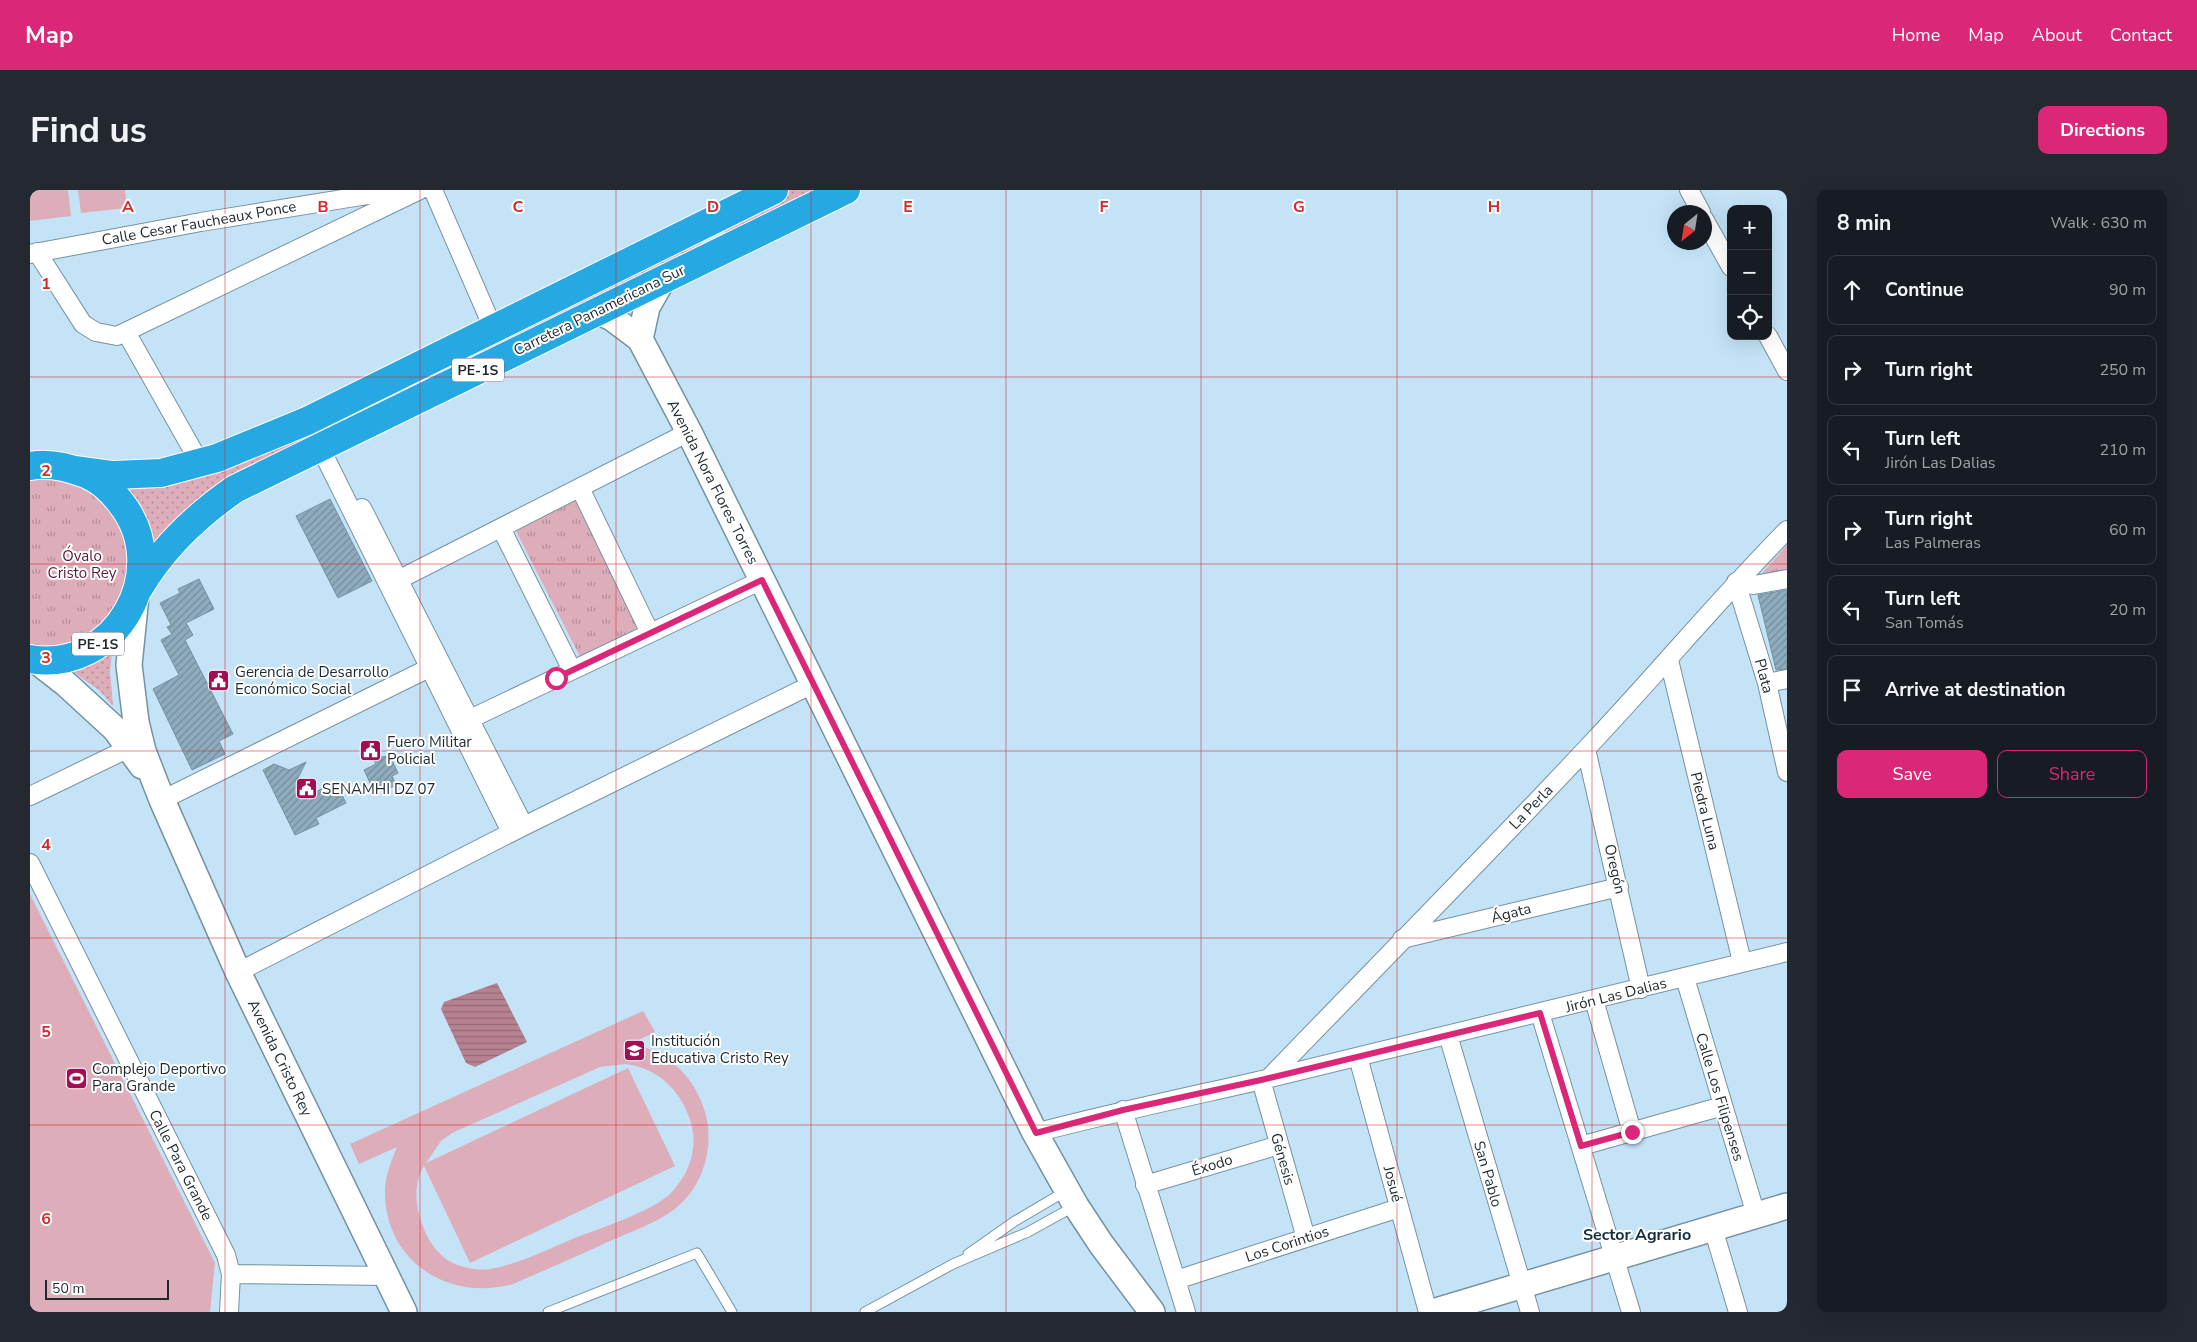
<!DOCTYPE html>
<meta charset="utf-8">
<style>
:root{--surface:#171b24;--page:#242831;--text:#f1f3f6;--muted:#9ea1a6;--line:#363941;--accent:#db2777}
body{margin:0;font-family:"Nunito Sans",sans-serif;background:var(--page);color:var(--text)}
.controls{position:absolute;right:15px;top:15px;display:grid;overflow:hidden;border-radius:10px;box-shadow:0 5px 20px #0002}
.controls button{width:45px;height:45px;display:grid;place-items:center;padding:0;border:0;border-bottom:1px solid var(--line);background:var(--surface);color:var(--text);font:25px sans-serif}
.compass{position:absolute;left:1637px;top:15px;width:45px;height:45px;border-radius:50%;background:var(--surface);box-shadow:0 5px 20px #0002;rotate:210deg}
.scale{position:absolute;left:15px;bottom:12px;width:124px;box-sizing:border-box;padding-left:5px;border:2px solid #1e2a30;border-top:0;font-size:14px;line-height:18px;white-space:nowrap;color:#1e2a30;-webkit-text-stroke:4px #fff;paint-order:stroke}
.stop{position:absolute;width:15px;height:15px;margin:-11px;border:4px solid #db2777;border-radius:50%;background:#fff}
.stop.end{background:#db2777;border-color:#fff;box-shadow:0 1px 5px #0008}
.list{margin:0;padding:0;list-style:none}
h2{display:flex;justify-content:space-between;align-items:center;height:65px;margin:0;padding:0 20px;font-size:21px}
h2 small{font-size:16px;font-weight:400;color:var(--muted)}
.list li{display:grid;grid-template-columns:32px 1fr auto;gap:15px;align-items:center;box-sizing:border-box;height:70px;margin:0 10px 10px;padding:0 10px;border:1px solid var(--line);border-radius:10px}
.list b{display:block;font-size:19px;white-space:nowrap}
.list p{margin:0;font-size:16px;white-space:nowrap;color:var(--muted)}
.list em{font-size:16px;font-style:normal;color:var(--muted)}
.actions{display:flex;gap:10px;padding:15px 20px}
.actions a{flex:1;padding:11px 0;border:1px solid var(--accent);border-radius:10px;text-align:center;font-size:18px;color:var(--accent)}
.actions .main{background:var(--accent);color:#fff}
.icon{flex:none;width:28px;height:28px;fill:none;stroke:currentColor;stroke-width:2;stroke-linecap:round;stroke-linejoin:round}
.map{position:relative;flex:none;width:1757px;height:1122px;overflow:hidden;border-radius:10px}
header{display:flex;align-items:center;gap:30px;box-sizing:border-box;height:70px;padding:0 25px;background:var(--accent);color:#fff}
header strong{font-size:24px}
nav{display:flex;gap:28px;margin-inline-start:auto;font-size:18px}
.intro{display:flex;align-items:center;justify-content:space-between;box-sizing:border-box;height:120px;padding:0 30px}
h1{margin:0;font-size:35px}
.button{padding:12px 22px;border-radius:10px;background:var(--accent);color:#fff;font-size:18px;font-weight:700}
main{display:flex;gap:30px;padding:0 30px}
aside{flex:1;background:var(--surface);border-radius:10px;box-shadow:0 5px 20px #0002}
.map>svg:first-child{display:block}
.grass{fill:url(#grass-dots)}
.park{fill:url(#park-tufts)}
.pitch{fill:#deadba;fill-rule:evenodd}
.water{fill:url(#water-rules)}
.building{fill:url(#building-hatch);stroke:#7592a3}
.lines{fill:none;stroke-linecap:round;stroke-linejoin:round}
.lane-casing{stroke:#7592a3;stroke-width:11}
.street-casing{stroke:#7592a3;stroke-width:20}
.secondary-casing{stroke:#7592a3;stroke-width:28}
.highway-casing{stroke:#fff;stroke-width:30}
.lane{stroke:#fff;stroke-width:9}
.street{stroke:#fff;stroke-width:18}
.secondary{stroke:#fff;stroke-width:25}
.highway{stroke:#26a9e3;stroke-width:28}
.route{stroke:#db2777;stroke-width:6}
.grid{fill:none;stroke:#d62828;stroke-width:1;stroke-opacity:0.55}
.labels{text-anchor:middle;dominant-baseline:central;stroke-width:4;stroke-linejoin:round;paint-order:stroke}
.shield{fill:#fff;stroke:#626a6e;stroke-width:1}
.shield-label{font-size:14px;font-weight:bold;fill:#1e2a30}
.street-label{font-size:15px;fill:#1e2a30;stroke:#fff}
.park-label{font-size:15px;fill:#5d1b33;stroke:#fff}
.poi-label{font-size:15px;fill:#1e2a30;stroke:#fff;text-anchor:start}
.neighbourhood-label{font-size:16px;font-weight:bold;fill:#122d3b;stroke:#fff}
.grid-label{font-size:16px;text-anchor:middle;font-weight:bold;fill:#d62828;stroke:#fff;stroke-width:4;stroke-linejoin:round;paint-order:stroke}
</style>
<header>
<strong>Map</strong>
<nav><a>Home</a><a>Map</a><a>About</a><a>Contact</a></nav>
</header>
<div class="intro"><h1>Find us</h1><a class="button">Directions</a></div>
<main>
<div class="map">
<svg width="1757" height="1122" viewBox="0 0 1757 1122">
<defs>
<pattern id="grass-dots" width="8" height="8" patternUnits="userSpaceOnUse" patternTransform="scale(1.25)"><rect width="8" height="8" fill="#deadba"/><path d="M2 2h.1M6 6h.1" fill="none" stroke="#b38d98" stroke-width="1.8" stroke-linecap="round"/></pattern>
<pattern id="park-tufts" width="24" height="20" patternUnits="userSpaceOnUse" patternTransform="scale(1.25)"><rect width="24" height="20" fill="#deadba"/><path d="M3 7l-1-3M5 7V3M7 7l1-3M15 17l-1-3M17 17v-4M19 17l1-3" fill="none" stroke="#b38d98"/></pattern>
<pattern id="water-rules" width="6" height="5" patternUnits="userSpaceOnUse" patternTransform="scale(1.25)"><rect width="6" height="5" fill="#b68190"/><path d="M0 2.5h6" fill="none" stroke="#936a76"/></pattern>
<pattern id="building-hatch" width="6" height="6" patternUnits="userSpaceOnUse" patternTransform="scale(1.25)"><rect width="6" height="6" fill="#8eacbd"/><path d="M-1 1l2-2M0 6l6-6M5 7l2-2" fill="none" stroke="#738c9a"/></pattern>
</defs>
<rect width="100%" height="100%" fill="#c4e3f6"/>
<path class="grass" d="M 757,0 L 795,0 L 698,46 L 694,41 L 692,35 Z
M 673,51 L 669,56 L 215,280 L 123,365 L 93,293 L 110,295 Z
M 82,462 L 80,482 L 83,516 L 70,501 L 42,481 Z"/>
<path class="park" d="M 0,283 L 43,286 L 95,332 L 100,401 L 55,452 L 0,460 Z
M 546,309 L 609,437 L 550,467 L 486,341 Z
M 1757,355 L 1757,382 L 1733,388 L 1733,382 Z"/>
<path class="pitch" d="M 0,0 L 38,0 L 41,26 L 0,31 Z
M 48,0 L 95,0 L 97,18 L 51,23 Z
M 0,704 L 185,1073 L 180,1122 L 0,1122 Z
M 613,821 L 625,842 L 603,853 C 636,863 661,882 673,916 C 687,952 674,999 642,1021 C 623,1034 601,1042 580,1051 C 548,1066 515,1080 483,1094 C 418,1112 355,1071 355,1002 C 355,986 361,972 367,957 L 329,974 L 320,954 ZM 595,874 C 623,877 646,895 657,922 C 670,950 663,979 642,1002 C 623,1022 567,1039 540,1050 C 516,1060 491,1073 465,1078 C 457,1080 447,1080 439,1078 C 413,1074 399,1055 391,1031 C 385,1013 384,992 394,976 L 440,1073 L 645,976 L 598,878 L 396,973 L 411,951 L 422,943 L 570,877 Z"/>
<path class="water" d="M 467,793 L 497,852 L 445,877 L 436,873 L 411,819 L 414,812 Z"/>
<path class="building" d="M 300,309 L 342,391 L 308,408 L 266,326 Z
M 169,389 L 184,419 L 156,433 L 163,445 L 155,450 L 203,544 L 189,551 L 195,564 L 162,580 L 123,499 L 149,485 L 131,450 L 142,444 L 137,437 L 141,435 L 130,413 L 150,403 L 148,399 Z
M 1757,400 L 1757,479 L 1746,480 L 1728,405 Z
M 360,566 L 368,583 L 362,586 L 366,595 L 352,602 L 348,594 L 342,597 L 334,580 L 346,574 L 343,568 Z
M 276,572 L 268,588 L 280,606 L 294,597 L 302,600 L 308,597 L 316,613 L 286,628 L 289,634 L 265,645 L 233,580 L 244,574 L 259,580 Z"/>
<g class="lines">
<defs>
<path id="lane" d="M 938,1064 L 985,1031 L 1036,1001
M 518,1122 L 667,1063 L 702,1122
M 835,1122 L 923,1074 L 998,1042 L 1045,1016"/>
<path id="street" d="M 403,0 L 463,138
M 1659,0 L 1671,22
M 1674,29 L 1701,77
M 7,62 L 53,134 L 66,142 L 87,146 L 390,0
M 0,64 L 171,32 L 368,0
M 96,142 L 170,273
M 1738,146 L 1757,181
M 290,257 L 481,642
M 550,298 L 620,443
M 332,318 L 494,636
M 471,338 L 542,480
M 370,389 L 659,242
M 1757,389 L 1724,395 L 1706,392 L 1737,493 L 1757,582
M 1639,470 L 1712,772
M 1737,493 L 1757,489
M 440,529 L 732,390
M 1556,559 L 1611,799
M 0,606 L 99,558
M 132,610 L 399,478
M 0,673 L 196,1065 L 201,1084 L 199,1122
M 1372,749 L 1589,697
M 208,782 L 494,636 L 783,494
M 1655,788 L 1726,1025
M 1564,810 L 1602,942
M 1510,823 L 1601,1122
M 1418,845 L 1500,1122
M 1328,867 L 1398,1122
M 1239,888 C 1345,778 1453,669 1557,558 C 1625,486 1688,410 1757,340
M 1231,890 L 1276,1048
M 1093,920 L 1156,1122
M 1005,943 C 1081,923 1157,907 1232,890 C 1408,848 1583,806 1757,762
M 1551,956 L 1693,916
M 1115,995 L 1249,955
M 1683,1038 L 1708,1122
M 201,1084 L 357,1086
M 1146,1090 L 1369,1018"/>
<path id="secondary" d="M 567,121 L 582,128 L 610,149 L 659,242 L 1005,943 L 1046,1016 L 1071,1054 L 1122,1122
M 610,149 L 617,117 L 633,89
M 106,406 L 99,475 L 106,532 L 113,561 L 132,610 L 208,782 L 374,1122
M 4,469 L 36,494 L 85,539 L 112,576
M 1403,1122 L 1757,1016"/>
<path id="highway" d="M 0,276 C 19,272 38,277 56,284 C 70,290 82,301 91,313 C 144,380 86,484 0,469
M 46,280 L 83,285 L 131,283 L 187,268 L 277,231 L 744,0
M 109,398 C 133,357 166,326 205,299 L 816,0"/>
</defs>
<use href="#lane" class="lane-casing"/>
<use href="#street" class="street-casing"/>
<use href="#secondary" class="secondary-casing"/>
<use href="#highway" class="highway-casing"/>
<use href="#lane" class="lane"/>
<use href="#street" class="street"/>
<use href="#secondary" class="secondary"/>
<use href="#highway" class="highway"/>
</g>
<g class="lines">
<path class="route" d="M 526,488 L 732,390 L 1006,943 L 1093,920 L 1231,890 L 1510,823 L 1551,956 L 1602,942"/>
</g>
<path class="grid" d="M 195,0 L 195,1122M 390,0 L 390,1122M 586,0 L 586,1122M 781,0 L 781,1122M 976,0 L 976,1122M 1171,0 L 1171,1122M 1367,0 L 1367,1122M 1562,0 L 1562,1122M 0,187 L 1757,187M 0,374 L 1757,374M 0,561 L 1757,561M 0,748 L 1757,748M 0,935 L 1757,935"/>
<defs>
<symbol id="civic-square" viewBox="-11 -11 22 22"><rect x="-9" y="-9" width="18" height="18" rx="4" fill="#a10e53" stroke="#fff"/><path d="M-.6-6.5H3V-4.5H.6V-3L4-1V1h2V6H-6V1h2V-1L-.6-3ZM-1.2 2.5V6h2.4V2.5Z" fill="#fff"/></symbol>
<symbol id="school-square" viewBox="-11 -11 22 22"><rect x="-9" y="-9" width="18" height="18" rx="4" fill="#a10e53" stroke="#fff"/><path d="M0-5L7-2L0 1L-7-2ZM-4 1L0 2.5L4 1V4Q0 6-4 4Z" fill="#fff"/></symbol>
<symbol id="stadium-square" viewBox="-11 -11 22 22"><rect x="-9" y="-9" width="18" height="18" rx="4" fill="#a10e53" stroke="#fff"/><path d="M0-5a6.5 5 0 1 0 0 10a6.5 5 0 1 0 0-10ZM-3.5-1.8h7v3.6h-7Z" fill="#fff"/></symbol>
</defs>
<g fill-rule="evenodd">
<use href="#civic-square" x="176" y="478" width="25" height="25"/>
<use href="#civic-square" x="328" y="548" width="25" height="25"/>
<use href="#civic-square" x="264" y="586" width="25" height="25"/>
<use href="#school-square" x="592" y="848" width="25" height="25"/>
<use href="#stadium-square" x="34" y="876" width="25" height="25"/>
</g>
<g class="labels">
<g class="shield">
<rect x="422" y="168.5" width="52" height="23" rx="4"/>
<rect x="42" y="442.5" width="52" height="23" rx="4"/>
</g>
<g class="shield-label">
<text x="448" y="180">PE-1S</text>
<text x="68" y="454">PE-1S</text>
</g>
<g class="street-label">
<text transform="translate(169 33) rotate(-10)">Calle Cesar Faucheaux Ponce</text>
<text transform="translate(569 120) rotate(-26)">Carretera Panamericana Sur</text>
<text transform="translate(683 292) rotate(63)">Avenida Nora Flores Torres</text>
<text transform="translate(1734 486) rotate(75)">Plata</text>
<text transform="translate(1501 617) rotate(-46)">La Perla</text>
<text transform="translate(1675 621) rotate(76)">Piedra Luna</text>
<text transform="translate(1585 679) rotate(77)">Oregón</text>
<text transform="translate(1481 723) rotate(-14)">Ágata</text>
<text transform="translate(1586 805) rotate(-14)">Jirón Las Dalias</text>
<text transform="translate(250 868) rotate(64)">Avenida Cristo Rey</text>
<text transform="translate(1690 907) rotate(73)">Calle Los Filipenses</text>
<text transform="translate(1253 969) rotate(74)">Génesis</text>
<text transform="translate(151 975) rotate(63)">Calle Para Grande</text>
<text transform="translate(1182 975) rotate(-17)">Éxodo</text>
<text transform="translate(1458 984) rotate(74)">San Pablo</text>
<text transform="translate(1363 994) rotate(75)">Josué</text>
<text transform="translate(1257 1054) rotate(-18)">Los Corintios</text>
</g>
<g class="park-label">
<text x="52" y="366">Óvalo<tspan x="52" dy="17">Cristo Rey</tspan></text>
</g>
<g class="poi-label">
<text x="205" y="482">Gerencia de Desarrollo<tspan x="205" dy="17">Económico Social</tspan></text>
<text x="357" y="552">Fuero Militar<tspan x="357" dy="17">Policial</tspan></text>
<text x="292" y="599">SENAMHI DZ 07</text>
<text x="621" y="851">Institución<tspan x="621" dy="17">Educativa Cristo Rey</tspan></text>
<text x="62" y="879">Complejo Deportivo<tspan x="62" dy="17">Para Grande</tspan></text>
</g>
<g class="neighbourhood-label">
<text x="1607" y="1045">Sector Agrario</text>
</g>
</g>
<g class="grid-label">
<text x="98" y="22">A</text>
<text x="293" y="22">B</text>
<text x="488" y="22">C</text>
<text x="683" y="22">D</text>
<text x="878" y="22">E</text>
<text x="1074" y="22">F</text>
<text x="1269" y="22">G</text>
<text x="1464" y="22">H</text>
<text x="16" y="99">1</text>
<text x="16" y="286">2</text>
<text x="16" y="473">3</text>
<text x="16" y="660">4</text>
<text x="16" y="847">5</text>
<text x="16" y="1034">6</text>
</g>
</svg>
<div class="controls">
<button>+</button>
<button>−</button>
<button><svg class="icon" aria-label="locate" viewBox="0 0 24 24"><circle cx="12" cy="12" r="6"/><path d="M12 2v4M12 18v4M2 12h4M18 12h4"/></svg></button>
</div>
<svg class="compass" viewBox="-18 -18 36 36"><path d="M0-13l5 13h-10z" fill="#e53935"/><path d="M0 13l5-13h-10z" fill="#9ea1a6"/></svg>
<div class="scale">50 m</div>
<div class="stop" style="left:526px;top:488px"></div>
<div class="stop end" style="left:1602px;top:942px"></div>
</div>
<aside>
<h2>8 min<small>Walk · 630 m</small></h2>
<ul class="list">
<li><svg class="icon" aria-label="ahead" viewBox="0 0 24 24"><path d="M12 20V5M6 11l6-6 6 6"/></svg><div><b>Continue</b></div><em>90 m</em></li>
<li><svg class="icon" aria-label="right" viewBox="0 0 24 24"><path d="M7 20v-9h11M14 6l5 5-5 5"/></svg><div><b>Turn right</b></div><em>250 m</em></li>
<li><svg class="icon" aria-label="left" viewBox="0 0 24 24"><path d="M17 20v-9H6M10 6l-5 5 5 5"/></svg><div><b>Turn left</b><p>Jirón Las Dalias</p></div><em>210 m</em></li>
<li><svg class="icon" aria-label="right" viewBox="0 0 24 24"><path d="M7 20v-9h11M14 6l5 5-5 5"/></svg><div><b>Turn right</b><p>Las Palmeras</p></div><em>60 m</em></li>
<li><svg class="icon" aria-label="left" viewBox="0 0 24 24"><path d="M17 20v-9H6M10 6l-5 5 5 5"/></svg><div><b>Turn left</b><p>San Tomás</p></div><em>20 m</em></li>
<li><svg class="icon" aria-label="arrive" viewBox="0 0 24 24"><path d="M6 21V4h12l-3 4 3 4H6"/></svg><div><b>Arrive at destination</b></div></li>
</ul>
<div class="actions"><a class="main">Save</a><a>Share</a></div>
</aside>
</main>
